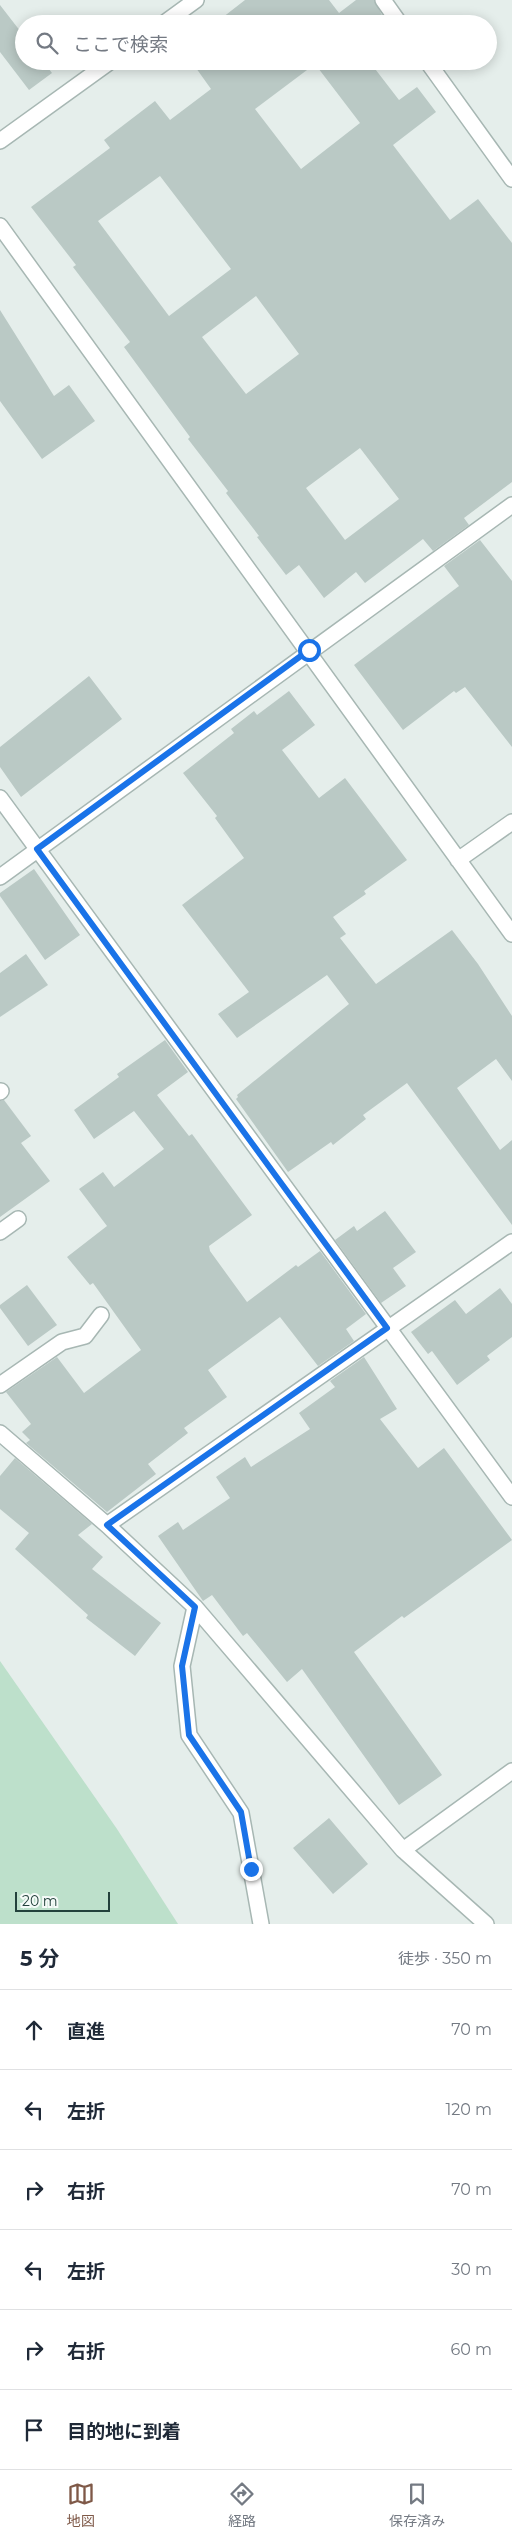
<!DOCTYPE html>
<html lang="ja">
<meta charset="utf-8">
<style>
:root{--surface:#fff;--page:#f6f6f7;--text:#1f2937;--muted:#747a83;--line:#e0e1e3;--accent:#7f5948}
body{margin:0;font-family:Montserrat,"Noto Sans JP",sans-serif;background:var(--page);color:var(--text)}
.scale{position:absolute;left:15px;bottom:12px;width:95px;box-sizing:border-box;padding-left:5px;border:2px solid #23413c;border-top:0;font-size:14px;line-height:18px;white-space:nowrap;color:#23413c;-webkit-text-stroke:4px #f5faf8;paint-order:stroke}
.stop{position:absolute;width:15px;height:15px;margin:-11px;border:4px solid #1a73e8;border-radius:50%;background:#fff}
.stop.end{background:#1a73e8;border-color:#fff;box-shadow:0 1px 5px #0008}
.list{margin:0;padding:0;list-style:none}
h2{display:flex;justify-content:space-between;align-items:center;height:65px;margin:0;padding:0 20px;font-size:21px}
h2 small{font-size:16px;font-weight:400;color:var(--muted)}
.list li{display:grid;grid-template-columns:32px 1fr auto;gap:15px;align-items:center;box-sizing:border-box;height:80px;padding:0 20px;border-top:1px solid var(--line)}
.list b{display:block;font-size:19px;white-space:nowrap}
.list em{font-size:16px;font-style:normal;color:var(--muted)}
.icon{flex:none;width:28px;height:28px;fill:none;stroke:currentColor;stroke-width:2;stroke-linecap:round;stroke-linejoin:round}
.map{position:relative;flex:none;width:512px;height:1924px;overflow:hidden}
.search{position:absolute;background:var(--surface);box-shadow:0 2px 12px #0003;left:15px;right:15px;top:15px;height:55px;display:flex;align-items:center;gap:12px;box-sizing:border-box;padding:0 18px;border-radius:28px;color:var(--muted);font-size:19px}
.sheet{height:545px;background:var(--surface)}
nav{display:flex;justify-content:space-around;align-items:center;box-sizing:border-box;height:70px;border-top:1px solid var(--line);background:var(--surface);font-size:14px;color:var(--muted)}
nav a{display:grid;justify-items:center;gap:2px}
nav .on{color:var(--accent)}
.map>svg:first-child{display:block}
.green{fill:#bde0cb}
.building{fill:#bac9c5;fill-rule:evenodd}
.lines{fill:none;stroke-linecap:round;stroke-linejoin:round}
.minor-casing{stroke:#a7b7b3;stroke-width:18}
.tertiary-casing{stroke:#a7b7b3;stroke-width:18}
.minor{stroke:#fff;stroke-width:15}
.tertiary{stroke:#fff;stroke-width:15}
.route{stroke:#1a73e8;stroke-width:6}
</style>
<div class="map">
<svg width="512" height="1924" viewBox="0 0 512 1924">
<rect width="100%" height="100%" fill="#e5eeeb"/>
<path class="green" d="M 0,1661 L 117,1829 L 178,1924 L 0,1924 Z"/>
<path class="building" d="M 245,0 L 329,0 L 339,13 L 356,0 L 374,0 L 382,15 L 370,24 L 220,24 L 218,21 Z
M 0,5 L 24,36 L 24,61 L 43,61 L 52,73 L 29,90 L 0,52 Z
M 191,61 L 369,61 L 399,100 L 417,87 L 436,112 L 393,145 L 450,220 L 478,199 L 512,243 L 512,482 L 464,518 L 469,525 L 433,551 L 423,539 L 365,583 L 356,572 L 324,598 L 299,565 L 286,575 L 257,537 L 259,536 L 226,493 L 228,491 L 188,439 L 190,437 L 124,347 L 130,342 L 73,267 L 76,265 L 31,207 L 110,148 L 104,140 L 155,101 L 170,120 L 211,89 ZM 315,64 L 360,123 L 301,169 L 255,109 ZM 160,176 L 231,269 L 169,316 L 98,221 ZM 256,296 L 299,354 L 246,394 L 202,337 ZM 360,448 L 399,499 L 345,540 L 306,488 Z
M 0,310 L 54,396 L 69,385 L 95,421 L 42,459 L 0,401 Z
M 480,540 L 512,581 L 512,747 L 465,687 L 456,693 L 454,691 L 403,730 L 354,665 L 459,586 L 444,566 Z
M 89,676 L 122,719 L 21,797 L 0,767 L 0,747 Z
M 289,691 L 315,725 L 282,750 L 319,798 L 345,778 L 407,860 L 364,891 L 366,894 L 333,917 L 346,934 L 340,938 L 376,984 L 452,930 L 478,964 L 512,1016 L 512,1081 L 496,1059 L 457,1088 L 500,1150 L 512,1140 L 512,1225 L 407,1083 L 363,1115 L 366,1119 L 333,1145 L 331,1142 L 288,1172 L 236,1099 L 238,1097 L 237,1095 L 349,1004 L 327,975 L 237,1038 L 218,1014 L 249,992 L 182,905 L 244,858 L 215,818 L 217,816 L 183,773 L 234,733 L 231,729 L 254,711 L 257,715 Z
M 34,869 L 80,935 L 45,960 L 0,896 L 0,893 Z
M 26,954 L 48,985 L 0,1017 L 0,973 Z
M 165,1040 L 188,1072 L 157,1095 L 189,1136 L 192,1134 L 252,1215 L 209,1246 L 210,1251 L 247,1302 L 296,1265 L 298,1267 L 320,1251 L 366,1314 L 346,1329 L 354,1341 L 318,1366 L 280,1317 L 208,1370 L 227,1397 L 184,1428 L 188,1433 L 148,1464 L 156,1474 L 107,1512 L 26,1443 L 30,1440 L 22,1432 L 31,1424 L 6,1392 L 57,1357 L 84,1393 L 141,1350 L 93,1283 L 90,1285 L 67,1257 L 107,1226 L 79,1189 L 103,1172 L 114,1187 L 164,1149 L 134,1111 L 94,1139 L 74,1110 L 119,1077 L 117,1074 Z
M 4,1100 L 31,1136 L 21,1143 L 50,1181 L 0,1217 L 0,1101 Z
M 385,1211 L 416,1252 L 393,1268 L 406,1286 L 381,1303 L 335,1240 L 354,1226 L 357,1231 Z
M 27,1285 L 57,1325 L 28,1346 L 0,1308 L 0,1305 Z
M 500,1288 L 512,1304 L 512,1337 L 487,1356 L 490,1360 L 457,1385 L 432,1351 L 428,1354 L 411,1332 L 455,1300 L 466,1314 Z
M 364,1357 L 397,1409 L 380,1419 L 418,1468 L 444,1448 L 512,1540 L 404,1618 L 402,1616 L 354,1652 L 442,1775 L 399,1805 L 302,1669 L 287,1682 L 247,1633 L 243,1636 L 212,1595 L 203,1601 L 158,1536 L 178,1522 L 183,1530 L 230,1498 L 216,1477 L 245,1457 L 251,1467 L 310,1429 L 299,1413 L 335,1387 L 330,1381 Z
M 15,1458 L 92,1524 L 78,1535 L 103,1557 L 92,1569 L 161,1623 L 135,1656 L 86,1618 L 88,1615 L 15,1549 L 29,1533 L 0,1509 L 0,1476 Z
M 329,1818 L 368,1864 L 333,1894 L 293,1848 Z"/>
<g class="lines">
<defs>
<path id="minor" d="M 383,0 L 400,24
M 163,24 L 196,0
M 427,61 L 512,179
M 0,141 L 111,61
M 0,798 L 512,1497
M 0,877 L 512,505
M 0,1092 L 1,1091
M 0,1232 L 18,1219
M 0,1385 L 62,1342 L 85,1336 L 101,1315
M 0,1433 L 107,1525 L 195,1607 L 403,1850 L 486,1924
M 107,1525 L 512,1242
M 195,1607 L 182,1666 L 189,1735 L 241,1813 L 261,1924
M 403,1850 L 512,1771"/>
<path id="tertiary" d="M 0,226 L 512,934
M 458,860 L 512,822"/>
</defs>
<use href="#minor" class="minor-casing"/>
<use href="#tertiary" class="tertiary-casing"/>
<use href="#minor" class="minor"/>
<use href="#tertiary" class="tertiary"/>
</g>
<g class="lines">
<path class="route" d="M 251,1869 L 241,1812 L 189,1735 L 182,1666 L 195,1607 L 107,1525 L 387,1328 L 37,849 L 309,650"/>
</g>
</svg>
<div class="scale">20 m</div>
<div class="stop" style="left:309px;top:650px"></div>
<div class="stop end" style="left:251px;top:1869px"></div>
<div class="search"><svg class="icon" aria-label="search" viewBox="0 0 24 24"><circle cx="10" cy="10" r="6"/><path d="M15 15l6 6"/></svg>ここで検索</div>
</div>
<section class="sheet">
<h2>5 分<small>徒歩 · 350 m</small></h2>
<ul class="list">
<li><svg class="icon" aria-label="ahead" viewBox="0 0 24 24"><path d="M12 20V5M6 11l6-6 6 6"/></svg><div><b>直進</b></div><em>70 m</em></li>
<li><svg class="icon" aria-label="left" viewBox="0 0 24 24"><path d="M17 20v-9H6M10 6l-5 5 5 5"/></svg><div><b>左折</b></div><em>120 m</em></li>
<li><svg class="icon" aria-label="right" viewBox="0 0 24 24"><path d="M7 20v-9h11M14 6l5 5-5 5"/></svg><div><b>右折</b></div><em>70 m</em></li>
<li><svg class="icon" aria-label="left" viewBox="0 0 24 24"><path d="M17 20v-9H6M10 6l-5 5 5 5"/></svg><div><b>左折</b></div><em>30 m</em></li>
<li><svg class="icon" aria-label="right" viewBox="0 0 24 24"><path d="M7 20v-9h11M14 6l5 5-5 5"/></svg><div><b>右折</b></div><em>60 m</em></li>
<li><svg class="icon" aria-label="arrive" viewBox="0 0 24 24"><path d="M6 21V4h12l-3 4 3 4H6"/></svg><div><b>目的地に到着</b></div></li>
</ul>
</section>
<nav>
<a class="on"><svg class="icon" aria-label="map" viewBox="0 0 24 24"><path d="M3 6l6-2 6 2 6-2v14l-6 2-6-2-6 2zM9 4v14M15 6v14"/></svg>地図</a>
<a><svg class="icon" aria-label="directions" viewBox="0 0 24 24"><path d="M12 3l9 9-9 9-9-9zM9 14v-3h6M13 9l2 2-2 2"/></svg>経路</a>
<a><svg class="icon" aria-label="saved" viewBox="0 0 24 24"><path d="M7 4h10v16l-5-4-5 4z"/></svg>保存済み</a>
</nav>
